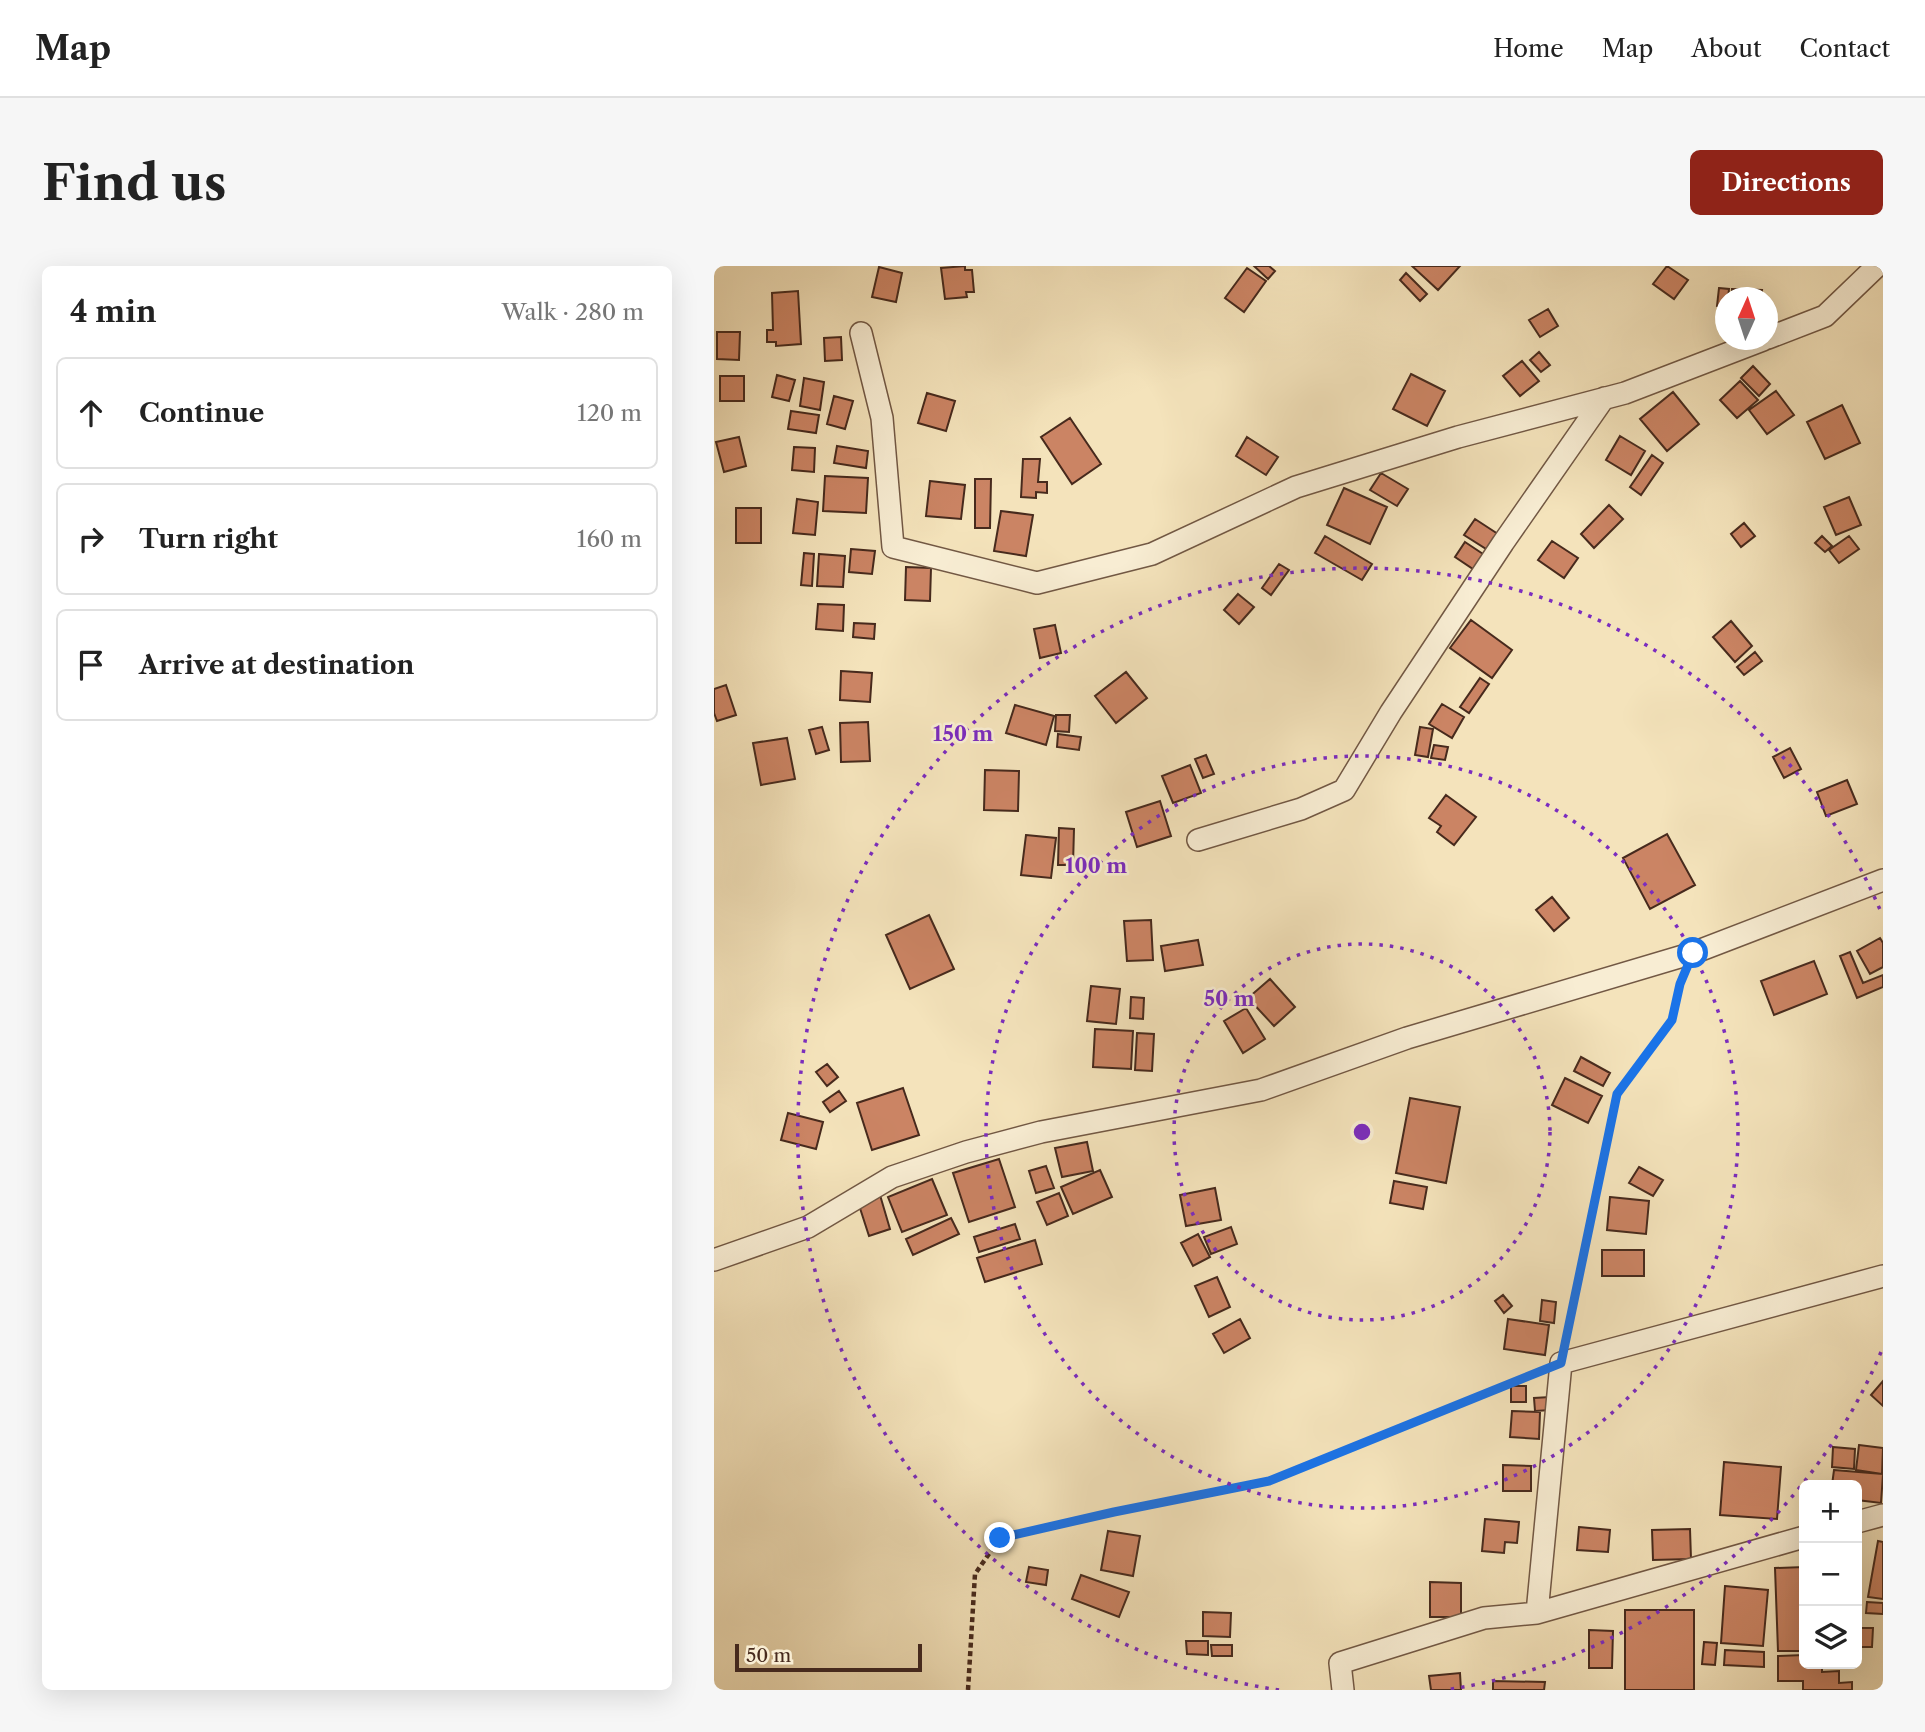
<!DOCTYPE html>
<meta charset="utf-8">
<style>
:root{--surface:#fff;--page:#f6f6f6;--text:#222;--muted:#767676;--line:#e0e0e0;--accent:#8f2418}
body{margin:0;font-family:"Libre Caslon Text",serif;background:var(--page);color:var(--text)}
.controls{position:absolute;right:21px;bottom:21px;display:grid;overflow:hidden;border-radius:10px;box-shadow:0 7px 28px #0002}
.controls button{width:63px;height:63px;display:grid;place-items:center;padding:0;border:0;border-bottom:2px solid var(--line);background:var(--surface);color:var(--text);font:35px sans-serif}
.compass{position:absolute;left:1001px;top:21px;width:63px;height:63px;border-radius:50%;background:var(--surface);box-shadow:0 7px 28px #0002;rotate:3deg}
.scale{position:absolute;left:21px;bottom:18px;width:187px;box-sizing:border-box;padding-left:7px;border:4px solid #472a1d;border-top:0;font-size:19px;line-height:24px;white-space:nowrap;color:#472a1d;-webkit-text-stroke:5px #f8edd3;paint-order:stroke}
.stop{position:absolute;width:21px;height:21px;margin:-16px;border:5px solid #1a73e8;border-radius:50%;background:#fff}
.stop.end{background:#1a73e8;border-color:#fff;box-shadow:0 2px 7px #0008}
.list{margin:0;padding:0;list-style:none}
h2{display:flex;justify-content:space-between;align-items:center;height:91px;margin:0;padding:0 28px;font-size:30px}
h2 small{font-size:23px;font-weight:400;color:var(--muted)}
.list li{display:grid;grid-template-columns:46px 1fr auto;gap:21px;align-items:center;box-sizing:border-box;height:112px;margin:0 14px 14px;padding:0 14px;border:2px solid var(--line);border-radius:10px}
.list b{display:block;font-size:26px;white-space:nowrap}
.list em{font-size:23px;font-style:normal;color:var(--muted)}
.icon{flex:none;width:38px;height:38px;fill:none;stroke:currentColor;stroke-width:2;stroke-linecap:round;stroke-linejoin:round}
.map{position:relative;flex:none;width:1169px;height:1424px;overflow:hidden;border-radius:10px}
header{display:flex;align-items:center;gap:42px;box-sizing:border-box;height:98px;padding:0 35px;background:var(--surface);border-bottom:2px solid var(--line)}
header strong{font-size:33px}
nav{display:flex;gap:38px;margin-inline-start:auto;font-size:24px}
.intro{display:flex;align-items:center;justify-content:space-between;box-sizing:border-box;height:168px;padding:0 42px}
h1{margin:0;font-size:49px}
.button{padding:18px 32px;border-radius:10px;background:var(--accent);color:#fff;font-size:24px;font-weight:700}
main{display:flex;gap:42px;padding:0 42px}
aside{flex:1;background:var(--surface);border-radius:10px;box-shadow:0 7px 28px #0002}
.map>svg:first-child{display:block}
.building{fill:#cb8464;stroke:#472a1d;stroke-width:2}
.lines{fill:none;stroke-linecap:round;stroke-linejoin:round}
.street-casing{stroke:#725844;stroke-width:24}
.path{stroke:#472a1d;stroke-width:4.5;stroke-dasharray:5 3.5;stroke-linecap:butt}
.street{stroke:#f8edd3;stroke-width:21}
.route{stroke:#1a73e8;stroke-width:9}
.ring{fill:none;stroke:#7b2cbf;stroke-width:3.5;stroke-dasharray:3.5 7}
.centre{fill:#7b2cbf;stroke:#f8edd3;stroke-width:3.5}
.ring-label{font-size:21px;text-anchor:middle;font-weight:bold;fill:#7b2cbf;stroke:#f8edd3;stroke-width:5;stroke-linejoin:round;paint-order:stroke}
</style>
<header>
<strong>Map</strong>
<nav><a>Home</a><a>Map</a><a>About</a><a>Contact</a></nav>
</header>
<div class="intro"><h1>Find us</h1><a class="button">Directions</a></div>
<main>
<aside>
<h2>4 min<small>Walk · 280 m</small></h2>
<ul class="list">
<li><svg class="icon" aria-label="ahead" viewBox="0 0 24 24"><path d="M12 20V5M6 11l6-6 6 6"/></svg><div><b>Continue</b></div><em>120 m</em></li>
<li><svg class="icon" aria-label="right" viewBox="0 0 24 24"><path d="M7 20v-9h11M14 6l5 5-5 5"/></svg><div><b>Turn right</b></div><em>160 m</em></li>
<li><svg class="icon" aria-label="arrive" viewBox="0 0 24 24"><path d="M6 21V4h12l-3 4 3 4H6"/></svg><div><b>Arrive at destination</b></div></li>
</ul>
</aside>
<div class="map">
<svg width="1169" height="1424" viewBox="0 0 1169 1424">
<rect width="100%" height="100%" fill="#f4e3bb"/>
<filter id="stains"><feTurbulence type="fractalNoise" baseFrequency=".00286" numOctaves="4"/><feColorMatrix values="0 0 0 0 .2 0 0 0 0 .09 0 0 0 0 .02 0 0 0 .5 -.17"/></filter>
<radialGradient id="worn" r=".72"><stop offset=".6" stop-color="#630" stop-opacity="0"/><stop offset="1" stop-color="#630" stop-opacity=".3"/></radialGradient>
<path class="building" d="M 251,0 L 251,4 L 258,4 L 260,26 L 252,26 L 253,31 L 231,33 L 227,2 Z
M 540,0 L 555,0 L 561,5 L 554,13 Z
M 698,0 L 746,0 L 724,24 Z
M 953,0 L 974,14 L 960,33 L 939,18 Z
M 165,1 L 188,7 L 182,36 L 158,31 Z
M 533,2 L 552,15 L 530,46 L 511,32 Z
M 692,7 L 713,28 L 706,35 L 686,14 Z
M 1005,22 L 1015,23 L 1014,32 L 1012,32 L 1012,42 L 1003,40 Z
M 1018,23 L 1048,24 L 1047,32 L 1018,32 Z
M 84,25 L 87,78 L 62,80 L 62,76 L 53,76 L 53,64 L 59,64 L 58,27 Z
M 834,43 L 844,60 L 826,71 L 815,54 Z
M 3,66 L 26,66 L 25,94 L 3,93 Z
M 127,71 L 128,94 L 111,95 L 110,72 Z
M 825,86 L 836,99 L 827,106 L 816,94 Z
M 808,95 L 825,115 L 806,130 L 789,110 Z
M 1039,100 L 1056,118 L 1045,130 L 1027,112 Z
M 697,108 L 731,125 L 713,160 L 679,143 Z
M 63,109 L 81,114 L 75,135 L 58,131 Z
M 6,110 L 30,110 L 30,135 L 6,135 Z
M 90,112 L 110,116 L 106,144 L 86,140 Z
M 1026,115 L 1044,134 L 1023,152 L 1006,134 Z
M 1062,125 L 1080,149 L 1053,168 L 1035,144 Z
M 959,126 L 985,158 L 953,185 L 926,153 Z
M 213,127 L 241,135 L 232,165 L 204,157 Z
M 120,130 L 139,135 L 131,163 L 113,158 Z
M 1128,139 L 1146,177 L 1111,193 L 1093,156 Z
M 77,145 L 105,149 L 102,167 L 74,163 Z
M 356,152 L 387,198 L 358,218 L 327,171 Z
M 906,170 L 931,185 L 917,209 L 892,194 Z
M 25,171 L 32,200 L 10,206 L 2,176 Z
M 533,171 L 564,191 L 552,209 L 522,190 Z
M 123,180 L 154,185 L 152,202 L 120,197 Z
M 80,181 L 101,182 L 100,206 L 78,204 Z
M 938,189 L 949,197 L 927,229 L 916,221 Z
M 309,193 L 326,193 L 324,216 L 333,216 L 333,227 L 322,226 L 322,232 L 307,231 Z
M 667,207 L 694,223 L 683,240 L 656,224 Z
M 111,210 L 154,212 L 152,247 L 109,245 Z
M 261,213 L 277,213 L 276,262 L 261,262 Z
M 216,215 L 251,219 L 247,253 L 212,250 Z
M 630,222 L 673,241 L 656,278 L 613,259 Z
M 1135,231 L 1147,259 L 1122,269 L 1110,241 Z
M 83,233 L 104,236 L 101,269 L 79,267 Z
M 895,239 L 909,253 L 880,282 L 867,268 Z
M 22,242 L 47,242 L 47,277 L 22,277 Z
M 287,245 L 319,249 L 312,290 L 280,285 Z
M 761,253 L 787,270 L 777,286 L 750,269 Z
M 1030,257 L 1041,270 L 1027,281 L 1017,268 Z
M 611,270 L 658,298 L 648,314 L 601,287 Z
M 1108,270 L 1118,280 L 1111,286 L 1101,277 Z
M 1135,270 L 1145,283 L 1125,297 L 1115,284 Z
M 838,275 L 864,292 L 850,312 L 824,294 Z
M 751,276 L 772,290 L 762,305 L 741,291 Z
M 137,283 L 161,285 L 158,308 L 135,306 Z
M 90,287 L 100,288 L 98,320 L 87,319 Z
M 105,288 L 131,290 L 129,321 L 103,320 Z
M 565,298 L 575,304 L 557,329 L 548,322 Z
M 192,301 L 217,302 L 216,335 L 191,334 Z
M 524,328 L 540,341 L 525,358 L 510,344 Z
M 104,338 L 130,339 L 129,365 L 102,363 Z
M 757,354 L 798,384 L 778,412 L 736,382 Z
M 1017,355 L 1038,380 L 1021,396 L 999,371 Z
M 140,357 L 161,358 L 160,373 L 139,371 Z
M 341,359 L 347,387 L 326,392 L 320,363 Z
M 1041,386 L 1048,395 L 1030,409 L 1023,401 Z
M 127,405 L 158,407 L 156,436 L 126,434 Z
M 412,406 L 433,432 L 402,457 L 381,430 Z
M 766,412 L 775,418 L 755,447 L 746,441 Z
M 12,419 L 22,449 L 3,455 L 0,447 L 0,423 Z
M 728,438 L 750,451 L 738,472 L 715,458 Z
M 301,439 L 340,450 L 332,479 L 292,467 Z
M 342,449 L 356,449 L 355,466 L 341,465 Z
M 154,456 L 156,495 L 127,496 L 126,457 Z
M 108,461 L 115,484 L 102,488 L 95,464 Z
M 706,461 L 719,463 L 714,491 L 701,489 Z
M 344,468 L 367,471 L 365,484 L 343,481 Z
M 73,472 L 81,513 L 47,519 L 39,477 Z
M 720,479 L 734,481 L 731,494 L 717,492 Z
M 1076,482 L 1087,503 L 1070,512 L 1059,491 Z
M 492,489 L 500,508 L 489,512 L 481,493 Z
M 476,499 L 487,527 L 459,537 L 448,510 Z
M 271,504 L 305,505 L 304,545 L 270,544 Z
M 1133,514 L 1143,538 L 1112,550 L 1103,526 Z
M 732,529 L 762,551 L 740,579 L 723,566 L 727,560 L 715,552 Z
M 446,535 L 457,570 L 423,581 L 412,546 Z
M 345,562 L 360,563 L 359,599 L 344,599 Z
M 953,568 L 981,619 L 936,643 L 909,592 Z
M 312,569 L 342,572 L 337,612 L 307,609 Z
M 838,631 L 855,652 L 840,665 L 822,644 Z
M 215,649 L 240,703 L 196,723 L 172,669 Z
M 437,654 L 439,694 L 413,695 L 410,655 Z
M 1166,672 L 1169,677 L 1169,701 L 1156,708 L 1143,685 Z
M 484,674 L 489,699 L 451,705 L 447,680 Z
M 1136,686 L 1149,717 L 1169,709 L 1169,721 L 1143,732 L 1126,690 Z
M 1100,695 L 1113,728 L 1060,749 L 1047,715 Z
M 556,713 L 581,741 L 560,760 L 534,732 Z
M 377,720 L 406,723 L 402,758 L 373,755 Z
M 417,731 L 430,732 L 429,753 L 416,752 Z
M 532,742 L 551,773 L 529,787 L 510,755 Z
M 381,763 L 419,765 L 417,803 L 379,801 Z
M 423,767 L 440,768 L 438,805 L 421,804 Z
M 867,791 L 896,807 L 889,820 L 860,805 Z
M 113,798 L 124,811 L 113,820 L 102,806 Z
M 851,812 L 888,830 L 874,857 L 838,839 Z
M 189,822 L 205,869 L 158,884 L 143,837 Z
M 125,825 L 132,835 L 116,846 L 109,836 Z
M 696,832 L 746,841 L 732,917 L 682,907 Z
M 74,847 L 109,856 L 102,883 L 67,874 Z
M 373,876 L 379,905 L 348,911 L 341,882 Z
M 285,893 L 301,941 L 255,956 L 239,907 Z
M 332,900 L 340,922 L 322,927 L 315,905 Z
M 925,901 L 949,914 L 939,930 L 915,917 Z
M 386,904 L 398,931 L 359,948 L 347,921 Z
M 218,913 L 233,949 L 188,966 L 174,931 Z
M 680,915 L 713,921 L 709,943 L 676,937 Z
M 501,922 L 507,954 L 472,960 L 466,929 Z
M 345,927 L 354,950 L 333,959 L 323,936 Z
M 166,929 L 176,963 L 155,970 L 144,936 Z
M 896,931 L 935,935 L 932,968 L 893,964 Z
M 237,952 L 245,968 L 199,989 L 192,973 Z
M 301,958 L 306,973 L 265,986 L 260,971 Z
M 517,961 L 523,978 L 497,988 L 490,971 Z
M 484,968 L 496,991 L 479,1000 L 467,977 Z
M 321,974 L 328,998 L 271,1016 L 263,992 Z
M 888,984 L 930,984 L 930,1010 L 888,1010 Z
M 503,1011 L 516,1041 L 495,1051 L 481,1020 Z
M 789,1029 L 798,1040 L 790,1047 L 781,1035 Z
M 828,1034 L 842,1036 L 840,1057 L 826,1055 Z
M 526,1053 L 536,1072 L 510,1087 L 499,1068 Z
M 794,1053 L 835,1059 L 831,1089 L 790,1083 Z
M 1169,1115 L 1169,1140 L 1157,1129 Z
M 797,1120 L 812,1120 L 812,1136 L 797,1136 Z
M 836,1131 L 837,1144 L 821,1145 L 820,1132 Z
M 798,1145 L 826,1146 L 825,1173 L 796,1171 Z
M 1145,1179 L 1169,1182 L 1168,1208 L 1142,1204 Z
M 1119,1181 L 1141,1183 L 1140,1203 L 1118,1201 Z
M 1010,1196 L 1067,1201 L 1063,1253 L 1006,1249 Z
M 789,1199 L 817,1200 L 817,1225 L 789,1225 Z
M 1120,1204 L 1169,1208 L 1167,1237 L 1143,1234 L 1143,1219 L 1118,1219 Z
M 771,1253 L 805,1256 L 803,1277 L 791,1276 L 790,1287 L 768,1285 Z
M 865,1261 L 896,1264 L 894,1286 L 863,1284 Z
M 976,1263 L 977,1293 L 939,1294 L 938,1264 Z
M 394,1265 L 426,1270 L 419,1310 L 387,1304 Z
M 1164,1275 L 1169,1276 L 1169,1333 L 1154,1331 Z
M 315,1301 L 334,1304 L 332,1319 L 312,1316 Z
M 1090,1301 L 1090,1385 L 1064,1385 L 1061,1302 Z
M 367,1309 L 415,1326 L 405,1351 L 358,1333 Z
M 716,1316 L 747,1317 L 747,1351 L 716,1351 Z
M 1011,1320 L 1054,1324 L 1049,1380 L 1007,1377 Z
M 1153,1336 L 1169,1337 L 1169,1348 L 1152,1347 Z
M 911,1344 L 980,1344 L 980,1424 L 911,1424 Z
M 489,1346 L 517,1347 L 516,1371 L 489,1370 Z
M 1143,1362 L 1159,1362 L 1158,1381 L 1143,1381 Z
M 875,1364 L 899,1365 L 898,1402 L 875,1402 Z
M 472,1375 L 494,1375 L 494,1389 L 473,1388 Z
M 990,1376 L 1003,1377 L 1001,1399 L 988,1398 Z
M 497,1379 L 518,1379 L 518,1390 L 498,1390 Z
M 1011,1384 L 1050,1386 L 1050,1401 L 1010,1399 Z
M 1090,1389 L 1090,1398 L 1108,1398 L 1108,1406 L 1125,1405 L 1125,1417 L 1138,1416 L 1138,1424 L 1089,1424 L 1089,1415 L 1064,1415 L 1064,1390 Z
M 746,1407 L 747,1424 L 717,1424 L 715,1410 Z
M 779,1415 L 831,1416 L 830,1424 L 779,1424 Z"/>
<g class="lines">
<defs>
<path id="street" d="M 147,67 L 168,152 L 179,281 L 323,317 L 438,288 L 582,221 L 744,171 L 911,127 L 1049,74
M 1054,72 L 1111,50 L 1163,0
M 484,574 L 587,543 L 630,524 L 677,446 L 789,277 L 890,132
M 0,994 L 94,961 L 178,911 L 252,886 L 327,866 L 547,824 L 693,772 L 979,687 L 1169,614
M 1143,1256 L 1169,1249
M 823,1347 L 847,1097 L 1169,1010
M 629,1424 L 626,1397 L 770,1352 L 823,1347 L 1090,1271"/>
</defs>
<use href="#street" class="street-casing"/>
<path class="path" d="M 852,1073 L 903,828 L 958,754 L 967,714
M 254,1424 L 261,1308 L 286,1272 L 400,1246 L 555,1215 L 823,1107"/>
<use href="#street" class="street"/>
</g>
<g class="lines">
<path class="route" d="M 286,1272 L 400,1246 L 555,1215 L 847,1097 L 903,828 L 958,754 L 966,718 L 979,687"/>
</g>
<g class="ring">
<circle cx="648" cy="866" r="188"/>
<circle cx="648" cy="866" r="376"/>
<path d="M1167 1086A564 564 0 0 1 731 1424M565 1424A564 564 0 1 1 1167 646"/>
</g>
<circle cx="648" cy="866" r="10" class="centre"/>
<g class="ring-label">
<text x="249" y="475">150 m</text>
<text x="382" y="607">100 m</text>
<text x="515" y="740">50 m</text>
</g>
<rect width="100%" height="100%" filter="url(#stains)"/>
<rect width="100%" height="100%" fill="url(#worn)"/>
</svg>
<div class="controls">
<button>+</button>
<button>−</button>
<button><svg class="icon" aria-label="layers" viewBox="0 0 24 24"><path d="M12 4l9 5-9 5-9-5zM3 14l9 5 9-5"/></svg></button>
</div>
<svg class="compass" viewBox="-18 -18 36 36"><path d="M0-13l5 13h-10z" fill="#e53935"/><path d="M0 13l5-13h-10z" fill="#767676"/></svg>
<div class="scale">50 m</div>
<div class="stop" style="left:979px;top:687px"></div>
<div class="stop end" style="left:286px;top:1272px"></div>
</div>
</main>
